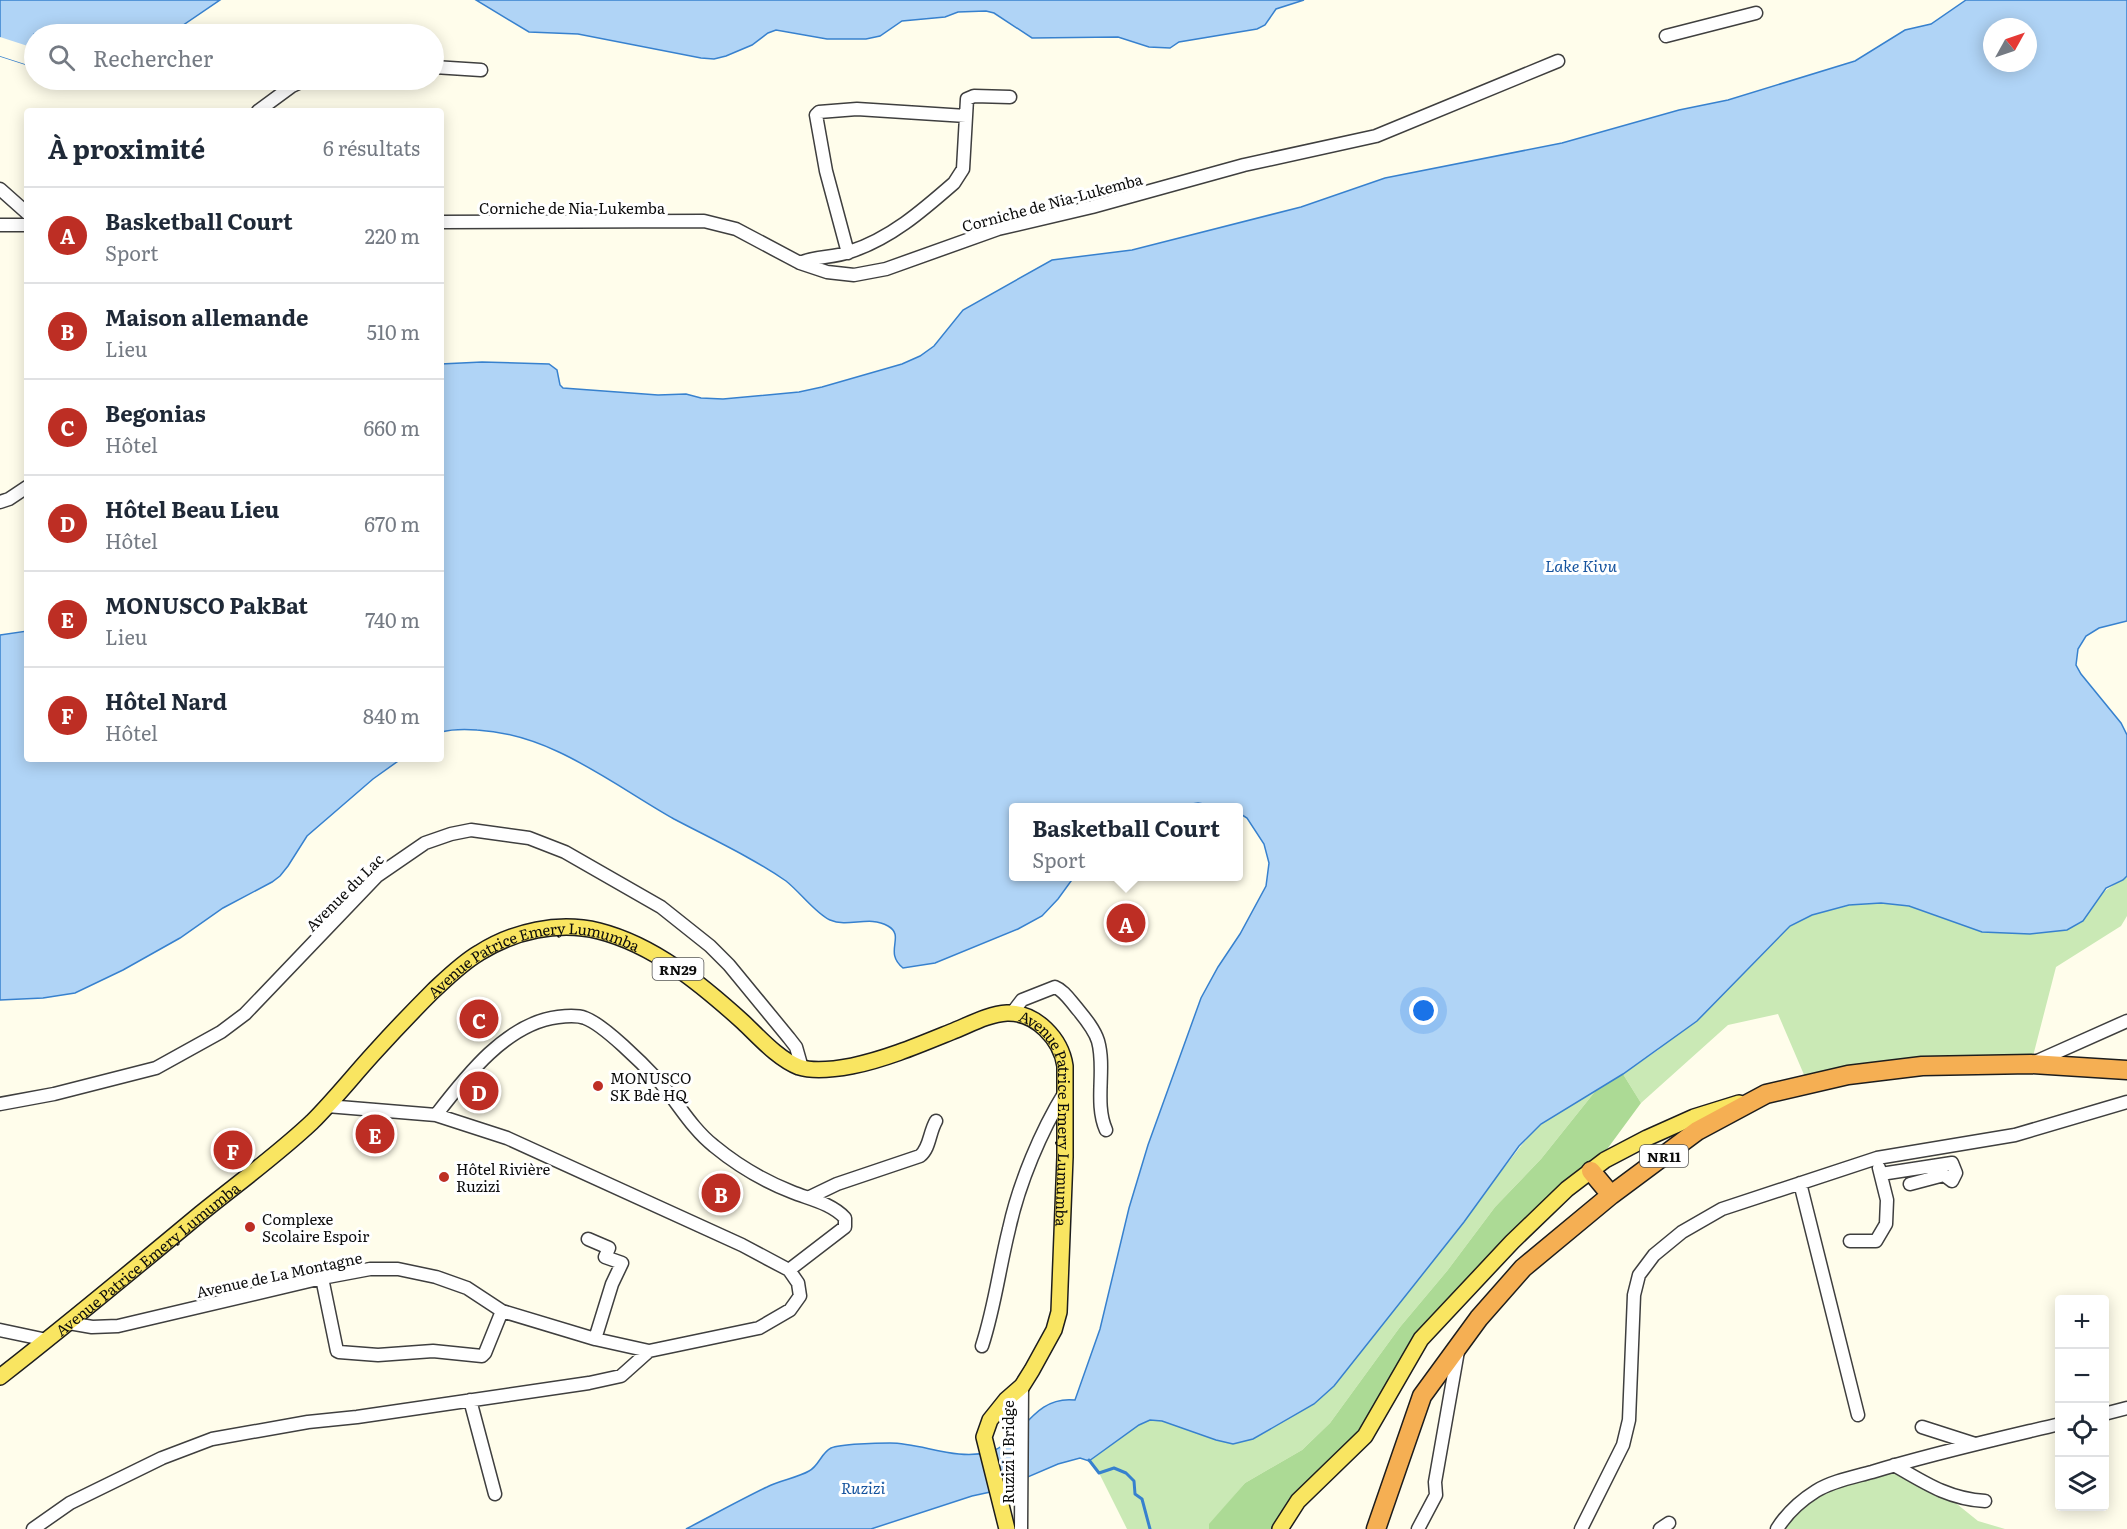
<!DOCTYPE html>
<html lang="fr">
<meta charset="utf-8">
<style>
:root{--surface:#fff;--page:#f6f6f7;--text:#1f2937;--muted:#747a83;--line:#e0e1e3;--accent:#bd2e24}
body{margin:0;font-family:Literata,serif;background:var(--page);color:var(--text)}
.controls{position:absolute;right:18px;bottom:18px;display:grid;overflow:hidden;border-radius:6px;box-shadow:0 3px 15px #0003}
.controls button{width:54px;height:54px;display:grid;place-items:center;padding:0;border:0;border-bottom:2px solid var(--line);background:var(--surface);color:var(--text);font:30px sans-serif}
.compass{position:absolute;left:1983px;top:18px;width:54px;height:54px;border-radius:50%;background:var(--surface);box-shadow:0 3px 15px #0003;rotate:50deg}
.you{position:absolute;left:1424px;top:1011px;width:21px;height:21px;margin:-15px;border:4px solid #fff;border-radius:50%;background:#1a73e8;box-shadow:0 0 0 9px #1a73e833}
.badge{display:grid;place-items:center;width:39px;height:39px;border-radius:50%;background:var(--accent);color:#fff;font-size:20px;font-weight:700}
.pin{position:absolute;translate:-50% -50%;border:3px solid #fff;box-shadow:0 2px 6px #0006}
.popup{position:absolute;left:1009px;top:803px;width:234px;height:78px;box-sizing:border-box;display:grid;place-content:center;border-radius:6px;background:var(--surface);filter:drop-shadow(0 2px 4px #0005);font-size:20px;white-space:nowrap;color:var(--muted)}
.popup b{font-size:22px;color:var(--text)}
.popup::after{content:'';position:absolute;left:50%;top:100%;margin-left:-12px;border:12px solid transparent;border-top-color:var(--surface)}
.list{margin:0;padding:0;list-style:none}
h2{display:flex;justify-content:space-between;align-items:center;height:78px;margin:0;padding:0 24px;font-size:26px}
h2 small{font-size:20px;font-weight:400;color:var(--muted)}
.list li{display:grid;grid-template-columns:39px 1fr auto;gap:18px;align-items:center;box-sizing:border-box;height:96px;padding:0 24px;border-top:2px solid var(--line)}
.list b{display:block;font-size:22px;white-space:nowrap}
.list p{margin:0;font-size:20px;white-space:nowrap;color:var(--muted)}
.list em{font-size:20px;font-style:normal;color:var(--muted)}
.icon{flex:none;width:33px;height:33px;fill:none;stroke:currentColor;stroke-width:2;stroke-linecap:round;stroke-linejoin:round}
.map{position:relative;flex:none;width:2127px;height:1529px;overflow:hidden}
.search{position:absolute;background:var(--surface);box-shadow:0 3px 15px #0003;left:24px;top:24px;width:420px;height:66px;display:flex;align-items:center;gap:15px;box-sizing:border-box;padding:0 21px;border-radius:33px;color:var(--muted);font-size:22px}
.panel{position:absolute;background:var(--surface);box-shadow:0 3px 15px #0003;left:24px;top:108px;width:420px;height:654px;border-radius:6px}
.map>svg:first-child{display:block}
.green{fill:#cae9b5}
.forest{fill:#acda95}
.pitch{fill:#ddf0c7}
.water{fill:#b0d4f6;stroke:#3781ce;stroke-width:1.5;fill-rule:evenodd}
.pier{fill:#fffdeb}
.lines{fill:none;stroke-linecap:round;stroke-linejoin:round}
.stream{stroke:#3781ce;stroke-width:3}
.minor-casing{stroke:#3f3f3f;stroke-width:15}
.major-casing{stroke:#1d1d1d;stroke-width:18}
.highway-casing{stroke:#1d1d1d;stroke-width:21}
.minor{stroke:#fff;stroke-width:12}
.major{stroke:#f9e561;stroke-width:15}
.highway{stroke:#f5af53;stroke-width:18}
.poi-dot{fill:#bd2e24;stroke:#fff;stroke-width:2}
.labels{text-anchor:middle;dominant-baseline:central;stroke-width:6;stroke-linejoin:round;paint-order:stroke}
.shield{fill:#fff;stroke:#555;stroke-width:1.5}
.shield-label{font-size:14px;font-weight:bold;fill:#0c0c0c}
.street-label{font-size:15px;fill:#0c0c0c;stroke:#fff}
.poi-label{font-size:15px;fill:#0c0c0c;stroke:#fff;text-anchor:start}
.water-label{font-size:16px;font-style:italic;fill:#15539e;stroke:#fff}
</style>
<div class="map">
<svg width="2127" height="1529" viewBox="0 0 2127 1529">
<rect width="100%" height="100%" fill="#fffdeb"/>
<path class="green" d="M 2127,876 L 2127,916 L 2121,926 L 2056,967 L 2031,1064 L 1808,1084 L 1778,1014 L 1728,1025 L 1641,1103 L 1623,1074 L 1658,1050 L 1790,926 L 1812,915 L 1850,905 L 1881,903 L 1909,906 L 1982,932 L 2102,893 Z
M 1597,1089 L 1541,1159 L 1495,1207 L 1447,1271 L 1400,1327 L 1330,1423 L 1302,1450 L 1245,1483 L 1210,1524 L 1209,1529 L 1127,1529 L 1099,1473 L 1089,1461 C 1103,1451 1137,1422 1152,1420 C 1169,1419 1212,1439 1233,1444 L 1334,1385 L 1528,1137 L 1541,1124 Z
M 1892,1462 L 1942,1492 L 1978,1521 L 2005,1529 L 1774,1529 L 1797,1501 Z"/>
<path class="forest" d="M 1623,1074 L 1641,1103 L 1591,1171 L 1443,1314 L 1379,1410 L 1280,1529 L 1209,1529 L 1209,1524 L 1245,1483 L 1302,1450 L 1330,1423 L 1400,1327 L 1447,1271 L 1495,1207 L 1541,1159 L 1597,1089 Z"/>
<path class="pitch" d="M 1128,904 L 1144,916 L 1125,942 L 1108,931 Z"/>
<path class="water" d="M 0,0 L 220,0 L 170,34 L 34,34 L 34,67 L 0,56 Z
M 476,0 L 1304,0 L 1276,9 L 1265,25 L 1257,29 L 1179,42 L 1170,48 L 1149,47 L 1118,37 L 1032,38 L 994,13 L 986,11 L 958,12 L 945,17 L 902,21 L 880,36 L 866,39 L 827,39 L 776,30 L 768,33 L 752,45 L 726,56 L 714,59 L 701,58 L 578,34 L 529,32 Z
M 1966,0 L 2127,0 L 2127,621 L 2099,628 L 2086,636 L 2078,649 L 2076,665 L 2081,674 L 2121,723 L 2127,735 L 2127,876 L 2123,880 L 2106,888 L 2083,921 L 2067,930 L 2030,934 L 1982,932 L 1909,906 L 1881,903 L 1849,905 L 1812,915 L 1790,926 L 1697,1021 L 1623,1074 L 1541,1124 L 1519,1146 L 1464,1222 L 1334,1386 L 1314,1404 L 1253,1439 L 1233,1444 L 1216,1440 L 1162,1421 L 1150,1420 L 1139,1425 L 1089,1461 L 1080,1458 L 1058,1464 L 995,1491 L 972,1496 L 871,1529 L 686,1529 C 713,1515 740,1500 767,1487 C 780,1480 797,1478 809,1471 C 819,1466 821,1453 831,1448 C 840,1444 878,1443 890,1443 C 922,1443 956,1461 989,1452 C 1021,1444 1031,1395 1075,1400 L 1100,1329 L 1129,1208 L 1148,1145 L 1201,998 L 1218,967 L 1240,934 L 1266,886 L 1269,863 L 1264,844 L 1247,818 L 1239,813 L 1238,808 L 1221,807 L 1198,803 L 1167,808 L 1014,808 L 1014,876 L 1074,877 L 1058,899 L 1042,916 L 1018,929 L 935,963 L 903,968 C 883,952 906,936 888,926 C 869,915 849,928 830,920 C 816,914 800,892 786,881 C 751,857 712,839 674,819 C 612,784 552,734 477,730 C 464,729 453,729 441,732 L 441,364 L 482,362 L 549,364 L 557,370 L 560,385 L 563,388 L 658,395 L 686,394 L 701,398 L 723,399 L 799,392 L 822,387 L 902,364 L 920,356 L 934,346 L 963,310 L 1052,260 L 1132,250 L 1301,207 L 1385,178 L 1562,143 L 1679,110 L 1728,100 L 1855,61 L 1905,30 L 1931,24 ZM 1992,27 L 2028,27 L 2028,63 L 1992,63 Z
M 27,631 L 27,759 L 401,759 L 373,779 L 307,836 L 288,866 L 280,876 L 272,882 L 223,908 L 180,938 L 123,970 L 75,993 L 43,998 L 0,1000 L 0,635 Z"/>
<path class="pier" d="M 0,37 L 34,48 L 34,56 L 31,66 L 0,56 Z"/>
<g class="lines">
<path class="stream" d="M 1089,1460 L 1099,1473 L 1114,1468 L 1126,1473 L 1134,1481 L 1135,1494 L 1142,1499 L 1150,1529"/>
<defs>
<path id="minor" d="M 1666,36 L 1756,13
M 434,67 L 481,70
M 258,111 L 292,86 L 305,80
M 0,189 L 27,213
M 441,222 L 704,221 L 736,229 L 800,263 L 827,272 L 854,275 L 886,269 L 998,229 L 1092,207 L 1244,165 L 1376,136 L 1558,61
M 0,225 L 27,225
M 848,253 L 826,171 L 816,115 L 819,112 L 857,109 L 966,116
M 800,263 C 815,256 833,258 849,252 C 890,239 922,211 954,183 L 963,169 L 967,99 L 974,96 L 1010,97
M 0,502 L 9,499 L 27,487
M 1012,1013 L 1022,1000 L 1055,987 C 1063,990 1069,999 1075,1006 C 1083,1016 1094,1028 1098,1041 C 1106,1069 1094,1103 1106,1130
M 2035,1062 L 2127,1021
M 0,1104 L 54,1094 L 156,1068 L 221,1032 L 245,1014 L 377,876 L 425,843 L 451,834 L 471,830 L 529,838 L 565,852 L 661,907 L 710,946 L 729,965 L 789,1038 L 796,1047 L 802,1068
M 327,1106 L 436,1115 C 466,1076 507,1023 558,1017 C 566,1016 577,1015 585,1018 C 603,1024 644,1065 658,1080 C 677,1101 691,1128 714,1146 C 737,1165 764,1181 792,1192 C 809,1199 831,1203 845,1218 L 845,1227 L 789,1270
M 1881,1174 L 1952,1163 L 1956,1173 L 1952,1181 L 1944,1175 L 1910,1184
M 1800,1183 L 1858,1415
M 810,1197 L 837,1184 L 920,1156 C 930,1148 929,1133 936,1121
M 588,1239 L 609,1248 L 605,1257 L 622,1263 L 612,1284 L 595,1339
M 1850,1241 L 1876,1241 L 1886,1224 L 1887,1200 L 1879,1168
M 322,1278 L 337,1351 L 339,1352 L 378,1355 L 433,1351 L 482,1356 L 485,1353 L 502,1311
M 69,1323 L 92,1327 L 118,1326 L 322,1278 L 370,1269 L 398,1269 L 436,1277 L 467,1288 L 502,1311 L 595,1339 L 649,1351 L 759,1328 L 790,1310 L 800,1296 L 798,1283 L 789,1270 L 742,1245 L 507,1138 L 436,1115
M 0,1330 L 47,1340
M 982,1346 C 995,1306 999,1269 1009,1229 C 1019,1183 1041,1131 1065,1092
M 470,1400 L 495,1494
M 2104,1414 L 2127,1408
M 1922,1427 L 1975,1444
M 1894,1465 C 1925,1483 1949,1499 1985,1501
M 33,1529 L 70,1503 L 162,1458 L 212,1439 L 308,1422 L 357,1417 L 589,1383 L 621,1376 L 649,1351
M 1021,1529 L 1022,1386
M 1418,1529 L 1436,1495 L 1435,1482 L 1458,1351
M 1581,1529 L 1623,1445 L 1629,1420 L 1634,1295 L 1639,1275 L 1654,1255 L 1682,1232 L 1722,1209 L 1877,1158 L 2015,1135 L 2127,1102
M 1660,1529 L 1669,1523
M 1777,1529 C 1787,1513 1800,1501 1816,1491 C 1832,1481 1854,1477 1872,1472 C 1934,1453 1997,1439 2060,1424"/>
<g id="major">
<path id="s1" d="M 0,1377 C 68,1324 134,1269 200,1214 C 237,1184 277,1155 312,1122 C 334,1100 353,1076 374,1053 C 393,1032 413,1011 433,991 C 448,977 462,963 479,953 C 514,931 558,921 599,931 C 654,945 701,984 743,1022 C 759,1037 778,1059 799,1067 C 814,1072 836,1069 852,1066 C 886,1059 919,1045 951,1032 C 969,1025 988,1014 1007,1013 C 1036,1012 1061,1039 1065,1066 L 1065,1157 L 1059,1312 L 1054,1330 L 1032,1370 L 1022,1386 L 1006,1400 L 990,1420 L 984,1437 L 1007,1529"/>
<path d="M 1280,1529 L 1298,1501 L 1365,1436 L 1421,1339 L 1512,1242 L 1567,1189 L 1605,1160 L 1647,1138 L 1694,1117 L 1739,1103"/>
</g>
<path id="highway" d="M 1591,1171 L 1611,1195
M 1376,1529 L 1422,1396 L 1479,1318 L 1523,1268 L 1611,1195 L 1697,1131 L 1766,1094 L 1848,1075 L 1922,1066 L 2031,1064 L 2127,1070"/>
</defs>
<use href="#minor" class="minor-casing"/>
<use href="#major" class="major-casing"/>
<use href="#highway" class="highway-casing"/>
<use href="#minor" class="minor"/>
<use href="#major" class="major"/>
<use href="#highway" class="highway"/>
</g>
<g class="poi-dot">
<circle cx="598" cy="1086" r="6"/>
<circle cx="444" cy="1177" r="6"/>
<circle cx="250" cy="1227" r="6"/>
</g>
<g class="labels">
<g class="shield">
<rect x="652.5" y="958" width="51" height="22" rx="4.5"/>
<rect x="1640" y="1145" width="48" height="22" rx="4.5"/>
</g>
<g class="shield-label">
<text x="678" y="969">RN29</text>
<text x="1664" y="1156">NR11</text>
</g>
<g class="street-label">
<text transform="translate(1052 202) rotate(-15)">Corniche de Nia-Lukemba</text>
<text x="572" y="207">Corniche de Nia-Lukemba</text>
<text transform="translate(344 892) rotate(-45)">Avenue du Lac</text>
<text stroke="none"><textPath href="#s1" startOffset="693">Avenue Patrice Emery Lumumba</textPath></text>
<text stroke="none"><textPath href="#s1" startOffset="1358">Avenue Patrice Emery Lumumba</textPath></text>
<text stroke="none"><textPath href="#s1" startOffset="189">Avenue Patrice Emery Lumumba</textPath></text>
<text transform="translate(279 1274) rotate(-12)">Avenue de La Montagne</text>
<text transform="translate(1007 1452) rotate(-90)">Ruzizi I Bridge</text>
</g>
<g class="poi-label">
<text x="610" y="1077">MONUSCO<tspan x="610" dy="17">SK Bde HQ</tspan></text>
<text x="456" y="1168">Hôtel Rivière<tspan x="456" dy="17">Ruzizi</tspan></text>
<text x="262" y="1218">Complexe<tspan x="262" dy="17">Scolaire Espoir</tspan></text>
</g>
<g class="water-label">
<text x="1581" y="565">Lake Kivu</text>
<text x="863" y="1487">Ruzizi</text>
</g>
</g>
</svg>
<div class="controls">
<button>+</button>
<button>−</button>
<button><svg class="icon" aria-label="locate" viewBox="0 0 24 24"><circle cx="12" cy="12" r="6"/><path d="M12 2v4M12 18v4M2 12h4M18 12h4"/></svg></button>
<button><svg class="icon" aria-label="layers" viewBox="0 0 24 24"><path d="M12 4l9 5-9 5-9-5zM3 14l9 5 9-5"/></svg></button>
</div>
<svg class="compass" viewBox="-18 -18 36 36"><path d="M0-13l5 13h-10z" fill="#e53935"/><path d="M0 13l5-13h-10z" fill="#747a83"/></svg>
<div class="you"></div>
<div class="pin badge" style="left:1126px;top:923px">A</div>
<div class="popup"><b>Basketball Court</b>Sport</div>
<div class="pin badge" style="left:721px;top:1193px">B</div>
<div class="pin badge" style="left:479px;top:1019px">C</div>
<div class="pin badge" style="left:479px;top:1091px">D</div>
<div class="pin badge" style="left:375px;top:1134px">E</div>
<div class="pin badge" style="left:233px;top:1150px">F</div>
<div class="search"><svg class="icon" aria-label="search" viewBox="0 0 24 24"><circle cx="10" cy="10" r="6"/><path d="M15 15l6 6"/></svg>Rechercher</div>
<section class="panel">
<h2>À proximité<small>6 résultats</small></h2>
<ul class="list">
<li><span class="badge">A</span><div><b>Basketball Court</b><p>Sport</p></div><em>220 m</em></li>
<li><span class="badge">B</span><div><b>Maison allemande</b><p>Lieu</p></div><em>510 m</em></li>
<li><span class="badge">C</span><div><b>Begonias</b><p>Hôtel</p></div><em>660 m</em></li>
<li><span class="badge">D</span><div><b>Hôtel Beau Lieu</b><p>Hôtel</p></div><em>670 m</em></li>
<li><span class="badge">E</span><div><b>MONUSCO PakBat</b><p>Lieu</p></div><em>740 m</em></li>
<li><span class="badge">F</span><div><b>Hôtel Nard</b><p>Hôtel</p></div><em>840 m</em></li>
</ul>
</section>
</div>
